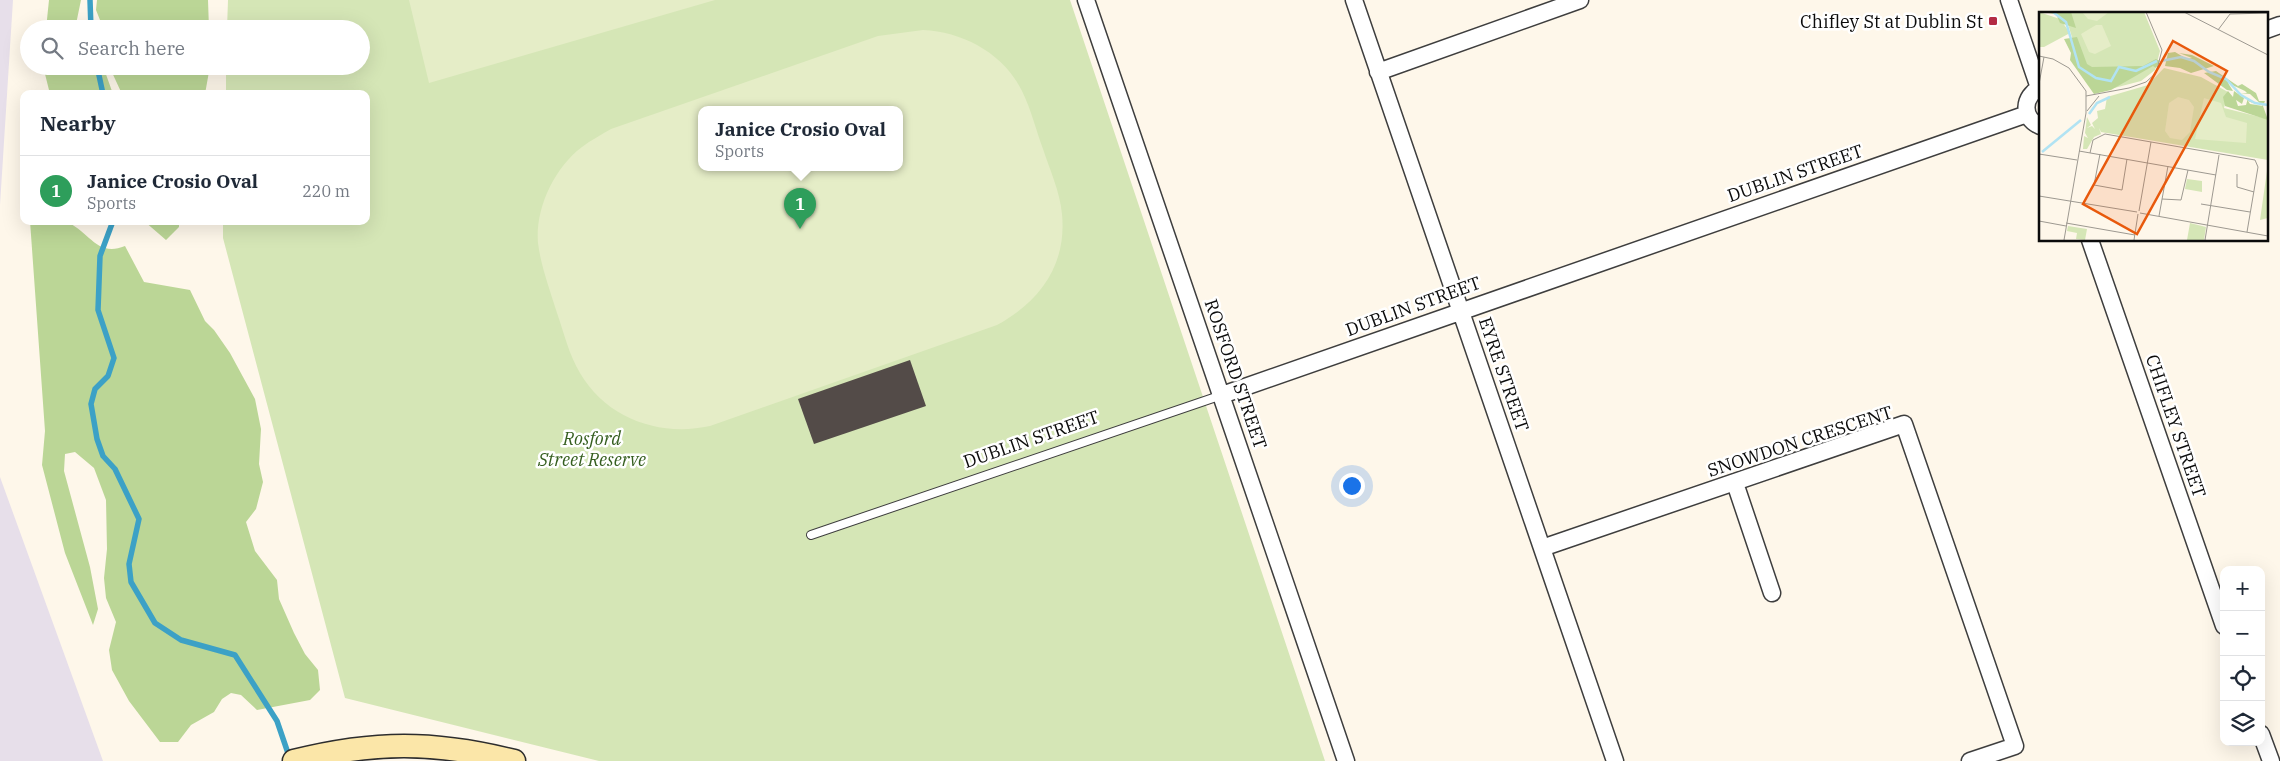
<!DOCTYPE html>
<meta charset="utf-8">
<style>
:root{--surface:#fff;--page:#f6f6f7;--text:#1f2937;--muted:#747a83;--line:#e0e1e3;--accent:#db2777}
body{margin:0;font-family:"IBM Plex Serif",serif;background:var(--page);color:var(--text)}
.controls{position:absolute;right:15px;bottom:15px;display:grid;overflow:hidden;border-radius:10px;box-shadow:0 5px 20px #0002}
.controls button{width:45px;height:45px;display:grid;place-items:center;padding:0;border:0;border-bottom:1px solid var(--line);background:var(--surface);color:var(--text);font:25px sans-serif}
.you{position:absolute;left:1351px;top:485px;width:18px;height:18px;margin:-12px;border:4px solid #fff;border-radius:50%;background:#1a73e8;box-shadow:0 0 0 8px #1a73e833}
.badge{display:grid;place-items:center;width:32px;height:32px;border-radius:50%;background:var(--accent);color:#fff;font-size:16px;font-weight:700}
.pin{position:absolute;translate:-50% -41px;filter:drop-shadow(0 1px 2px #0008)}
.pin::after{content:'';position:absolute;top:26px;width:18px;height:15px;background:inherit;clip-path:polygon(0 0,100% 0,50% 100%)}
.popup{position:absolute;left:698px;top:106px;width:205px;height:65px;box-sizing:border-box;display:grid;place-content:center;border-radius:10px;background:var(--surface);filter:drop-shadow(0 1px 4px #0005);font-size:16px;white-space:nowrap;color:var(--muted)}
.popup b{font-size:19px;color:var(--text)}
.popup::after{content:'';position:absolute;left:50%;top:100%;margin-left:-10px;border:10px solid transparent;border-top-color:var(--surface)}
.list{margin:0;padding:0;list-style:none}
h2{display:flex;justify-content:space-between;align-items:center;height:65px;margin:0;padding:0 20px;font-size:21px}
h2 small{font-size:16px;font-weight:400;color:var(--muted)}
.list li{display:grid;grid-template-columns:32px 1fr auto;gap:15px;align-items:center;box-sizing:border-box;height:70px;padding:0 20px;border-top:1px solid var(--line)}
.list b{display:block;font-size:19px;white-space:nowrap}
.list p{margin:0;font-size:16px;white-space:nowrap;color:var(--muted)}
.list em{font-size:16px;font-style:normal;color:var(--muted)}
.icon{flex:none;width:28px;height:28px;fill:none;stroke:currentColor;stroke-width:2;stroke-linecap:round;stroke-linejoin:round}
.map{position:relative;flex:none;width:2280px;height:761px;overflow:hidden}
.search{position:absolute;background:var(--surface);box-shadow:0 5px 20px #0002;left:20px;top:20px;width:350px;height:55px;display:flex;align-items:center;gap:12px;box-sizing:border-box;padding:0 18px;border-radius:28px;color:var(--muted);font-size:19px}
.panel{position:absolute;background:var(--surface);box-shadow:0 5px 20px #0002;left:20px;top:90px;width:350px;height:135px;border-radius:10px}
.map>svg:first-child{display:block}
.industrial{fill:#e7dfea}
.green{fill:#d5e6b6;fill-rule:evenodd}
.forest{fill:#bbd696}
.pitch{fill:#e5edc7;fill-rule:evenodd}
.lines{fill:none;stroke-linecap:round;stroke-linejoin:round}
.stream{stroke:#3ca1c6;stroke-width:5.5}
.building{fill:#534b48}
.lane-casing{stroke:#3e3e3e;stroke-width:10}
.street-casing{stroke:#3e3e3e;stroke-width:19}
.secondary-casing{stroke:#2d2d2d;stroke-width:25}
.lane{stroke:#fff;stroke-width:8}
.street{stroke:#fff;stroke-width:16}
.secondary{stroke:#fbe6a8;stroke-width:22}
.poi-dot{fill:#b32b44;stroke:#fff;stroke-width:2}
.labels{text-anchor:middle;dominant-baseline:central;stroke-width:5;stroke-linejoin:round;paint-order:stroke}
.poi-label{font-size:18px;fill:#0b0b0b;stroke:#fff;text-anchor:end}
.street-label{font-size:18px;fill:#0b0b0b;stroke:#fff}
.park-label{font-size:18px;font-style:italic;fill:#355e1f;stroke:#fff}
.inset-river{fill:none;stroke:#b1e3f3;stroke-width:2.5}
.inset-road{fill:none;stroke:#9d9991;stroke-width:1}
.view{fill:#e8590c;fill-opacity:0.15;stroke:#e8590c;stroke-width:2.5}
.inset-edge{fill:none;stroke:#0b0b0b;stroke-width:2.5}
</style>
<div class="map">
<svg width="2280" height="761" viewBox="0 0 2280 761">
<rect width="100%" height="100%" fill="#fef7ea"/>
<path class="industrial" d="M 0,0 L 13,0 L 0,205 Z
M 0,477 L 103,761 L 0,761 Z"/>
<path class="green" d="M 228,0 L 1070,0 L 1325,761 L 599,761 L 345,698 L 223,238 L 223,221 L 366,221 L 366,94 L 226,94 L 226,66 L 361,66 L 361,29 L 227,29 ZM 701,110 L 899,110 L 899,168 L 701,168 Z"/>
<path class="forest" d="M 49,0 L 81,0 L 75,29 L 46,29 Z
M 97,0 L 208,0 L 209,29 L 115,29 L 100,20 L 96,10 Z
M 43,66 L 103,66 L 113,94 L 50,94 Z
M 109,66 L 210,66 L 205,94 L 122,94 Z
M 30,221 C 40,221 56,218 66,222 C 89,230 96,258 125,246 L 144,282 L 190,290 L 205,321 L 214,330 L 230,353 L 255,399 L 261,429 L 259,464 L 263,482 L 256,509 L 246,522 L 255,551 L 277,580 L 279,599 L 294,633 L 305,654 L 318,670 L 320,690 L 310,700 L 257,710 L 241,695 L 231,693 L 222,699 L 214,712 L 191,725 L 178,742 L 160,742 L 129,701 L 112,670 L 109,650 L 116,622 L 106,598 L 104,578 L 107,549 L 106,500 L 94,468 L 75,452 L 65,454 L 64,471 L 90,567 L 98,609 L 93,625 L 65,553 L 42,465 L 45,431 Z
M 144,221 L 179,221 L 179,227 L 166,240 Z"/>
<path class="pitch" d="M 409,0 L 715,0 L 429,83 Z
M 923,30 C 964,32 1004,54 1022,91 C 1031,109 1036,130 1043,149 C 1050,170 1060,192 1062,214 C 1067,266 1039,302 997,325 L 710,426 C 660,437 607,419 580,373 C 569,355 564,333 557,313 C 550,290 541,267 538,243 C 535,209 554,168 582,147 C 591,140 601,135 611,129 L 878,36 ZM 701,110 L 899,110 L 899,168 L 701,168 Z"/>
<g class="lines">
<path class="stream" d="M 90,0 L 91,29
M 97,66 L 103,94
M 113,221 L 100,256 L 98,310 L 114,358 L 108,376 L 95,389 L 91,404 L 97,439 L 103,456 L 115,469 L 139,519 L 129,564 L 131,582 L 155,623 L 181,640 L 235,655 L 277,721 L 290,759"/>
</g>
<path class="building" d="M 910,360 L 926,406 L 814,444 L 798,399 Z"/>
<g class="lines">
<defs>
<path id="lane" d="M 811,535 L 1222,395"/>
<path id="street" d="M 1086,0 L 1346,761
M 1354,0 L 1615,761
M 2009,0 L 2039,88
M 2266,30 L 2280,25
M 1378,72 L 1580,0
M 2040,88 C 2023,96 2021,118 2040,126
M 2090,240 L 2224,626
M 1222,395 L 2027,114
M 1735,483 L 1772,593
M 1542,548 L 1904,424 L 2015,746 L 1970,761
M 2261,734 L 2271,761"/>
<path id="secondary" d="M 294,761 C 374,741 434,741 514,761"/>
</defs>
<use href="#lane" class="lane-casing"/>
<use href="#street" class="street-casing"/>
<use href="#secondary" class="secondary-casing"/>
<use href="#lane" class="lane"/>
<use href="#street" class="street"/>
<use href="#secondary" class="secondary"/>
</g>
<rect class="poi-dot" x="1988" y="16" width="10" height="10" rx="2.5"/>
<g class="labels">
<g class="poi-label">
<text x="1983" y="21">Chifley St at Dublin St</text>
</g>
<g class="street-label">
<text transform="translate(1795 173) rotate(-19)">DUBLIN STREET</text>
<text transform="translate(1413 306) rotate(-20)">DUBLIN STREET</text>
<text transform="translate(1236 374) rotate(71)">ROSFORD STREET</text>
<text transform="translate(1504 374) rotate(71)">EYRE STREET</text>
<text transform="translate(2176 426) rotate(71)">CHIFLEY STREET</text>
<text transform="translate(1031 439) rotate(-19)">DUBLIN STREET</text>
<text transform="translate(1800 441) rotate(-18)">SNOWDON CRESCENT</text>
</g>
<g class="park-label">
<text x="592" y="438">Rosford<tspan x="592" dy="21">Street Reserve</tspan></text>
</g>
</g>
<g transform="translate(2039 12)">
<rect width="229" height="229" fill="#fef7ea"/>
<path d="M 0,0 L 21,7 L 31,21 L 5,35 L 0,35 ZM 18,0 L 105,0 L 121,39 L 116,58 L 102,69 L 56,81 L 42,55 L 29,12 ZM 125,56 L 162,65 L 189,80 L 185,96 L 229,107 L 229,148 L 62,120 L 60,116 L 62,122 L 55,125 L 48,137 L 44,137 L 45,124 L 49,126 L 46,121 L 48,105 L 52,113 L 48,116 L 53,114 L 56,117 L 53,111 L 59,106 L 58,99 L 66,97 L 68,85 L 109,73 ZM 229,153 L 229,206 L 221,208 L 228,159 ZM 148,167 L 163,169 L 163,180 L 146,177 ZM 151,211 L 167,215 L 165,228 L 148,228 ZM 29,214 L 48,217 L 46,228 L 37,227 L 38,221 L 28,219 Z" fill="#d5e6b6"/>
<path d="M 1,0 L 32,0 L 37,16 L 21,11 L 17,2 ZM 38,25 L 48,52 L 53,55 L 104,54 L 117,47 L 121,49 L 117,56 L 114,54 L 72,78 L 55,82 L 31,48 L 32,41 L 25,27 ZM 136,40 L 148,47 L 153,46 L 140,41 L 153,43 L 175,54 L 152,61 L 141,56 L 126,54 L 129,41 ZM 177,59 L 199,74 L 203,72 L 217,81 L 220,89 L 226,89 L 224,94 L 229,108 L 186,94 L 184,85 L 189,79 L 194,85 L 195,79 L 205,86 L 203,92 L 197,88 L 199,94 L 207,93 L 209,86 L 214,91 L 209,89 L 211,92 L 224,94 L 211,82 L 201,81 L 208,81 L 206,79 L 189,71 L 194,79 L 188,78 L 165,61 Z" fill="#bbd696"/>
<path d="M 43,0 L 70,0 L 58,9 L 49,7 ZM 57,13 L 63,13 L 72,34 L 56,42 L 50,40 L 42,22 ZM 139,85 L 150,88 L 155,95 L 151,120 L 143,128 L 131,126 L 126,119 L 130,91 ZM 165,86 L 182,91 L 187,105 L 208,111 L 207,131 L 156,127 Z" fill="#e5edc7"/>
<path class="inset-river" d="M 14,0 L 27,10 L 40,55 L 57,66 L 72,69 L 80,55 L 97,59 L 118,49M 122,49 L 142,45 L 155,49 L 170,60 L 187,67 L 202,83 L 216,91 L 229,93M 50,102 L 58,91 L 71,85M 3,140 L 42,108"/>
<path class="inset-road" d="M 145,0 L 229,43M 179,18 L 191,2 L 229,1M 0,44 L 14,47 L 30,56 L 47,79 L 47,101 L 25,228M 0,72 L 5,45M 47,84 L 90,76 L 107,70 L 117,61 L 123,38 L 107,0M 48,99 L 60,84M 40,139 L 177,163M 51,141 L 54,128 L 66,122 L 216,148 L 219,155 L 208,220M 0,142 L 38,148M 61,142 L 55,173 L 83,178 L 88,147M 198,162 L 198,175 L 215,180M 0,184 L 98,200M 123,187 L 142,188 L 149,158M 162,192 L 211,200M 100,199 L 112,130M 101,201 L 229,224M 120,204 L 129,154M 0,209 L 27,214M 27,211 L 96,223M 95,228 L 99,202M 166,228 L 180,143"/>
<path class="view" d="M 134,29 L 188,59 L 98,222 L 44,192 Z"/>
<rect width="229" height="229" class="inset-edge"/>
</g>
</svg>
<div class="controls">
<button>+</button>
<button>−</button>
<button><svg class="icon" aria-label="locate" viewBox="0 0 24 24"><circle cx="12" cy="12" r="6"/><path d="M12 2v4M12 18v4M2 12h4M18 12h4"/></svg></button>
<button><svg class="icon" aria-label="layers" viewBox="0 0 24 24"><path d="M12 4l9 5-9 5-9-5zM3 14l9 5 9-5"/></svg></button>
</div>
<div class="you"></div>
<div class="pin badge" style="left:800px;top:229px;background:#2e9e5b">1</div>
<div class="popup"><b>Janice Crosio Oval</b>Sports</div>
<div class="search"><svg class="icon" aria-label="search" viewBox="0 0 24 24"><circle cx="10" cy="10" r="6"/><path d="M15 15l6 6"/></svg>Search here</div>
<section class="panel">
<h2>Nearby<small></small></h2>
<ul class="list">
<li><span class="badge" style="background:#2e9e5b">1</span><div><b>Janice Crosio Oval</b><p>Sports</p></div><em>220 m</em></li>
</ul>
</section>
</div>
